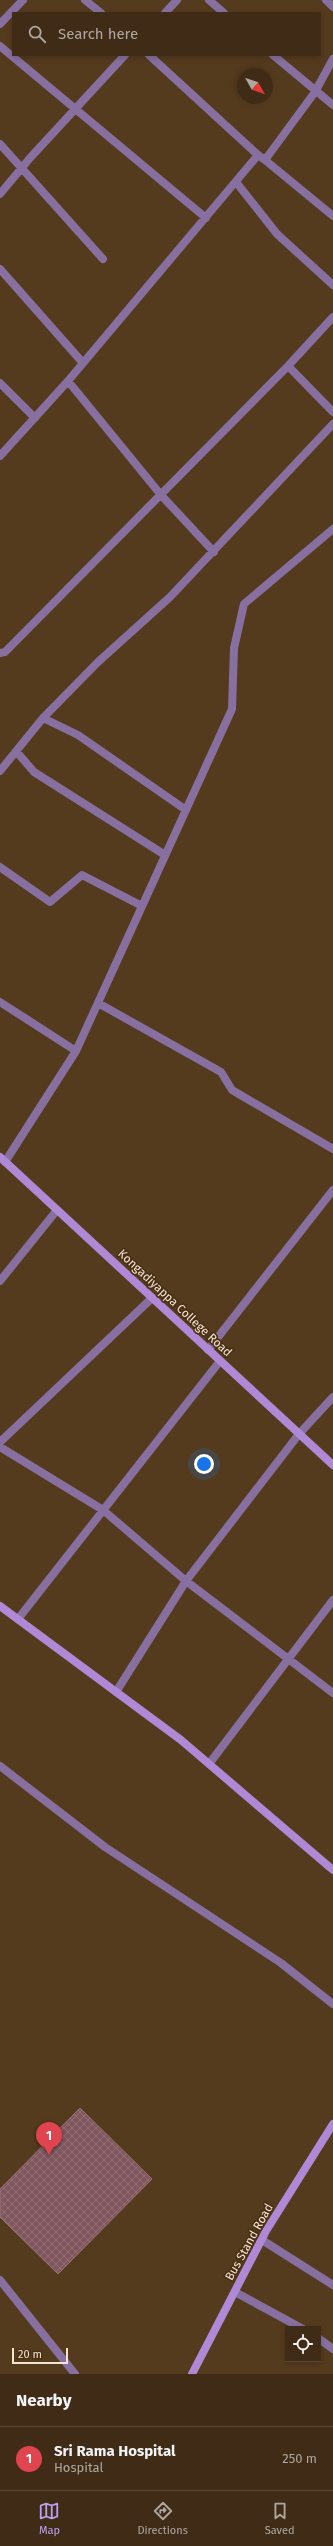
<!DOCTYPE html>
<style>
:root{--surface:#402c16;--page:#4b3823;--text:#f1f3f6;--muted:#aea7a1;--line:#594835;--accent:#bca0f2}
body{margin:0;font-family:"Fira Sans",sans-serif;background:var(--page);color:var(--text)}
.controls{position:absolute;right:12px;bottom:12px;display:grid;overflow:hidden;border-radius:0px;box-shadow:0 2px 6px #0003}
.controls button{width:36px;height:36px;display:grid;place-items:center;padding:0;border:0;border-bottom:1px solid var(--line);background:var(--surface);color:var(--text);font:20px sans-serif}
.compass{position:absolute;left:237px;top:68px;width:36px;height:36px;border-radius:50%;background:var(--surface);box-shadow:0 2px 6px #0003;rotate:130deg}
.scale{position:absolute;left:12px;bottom:10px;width:56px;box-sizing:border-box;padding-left:4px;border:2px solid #f4e4d4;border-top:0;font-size:11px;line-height:14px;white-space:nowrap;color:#f4e4d4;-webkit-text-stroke:3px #4a3014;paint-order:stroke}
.you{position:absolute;left:204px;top:1464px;width:14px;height:14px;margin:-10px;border:3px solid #fff;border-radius:50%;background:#1a73e8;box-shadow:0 0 0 6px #1a73e833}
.badge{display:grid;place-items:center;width:26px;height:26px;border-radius:50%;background:var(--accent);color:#fff;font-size:13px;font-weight:700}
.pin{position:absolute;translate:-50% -33px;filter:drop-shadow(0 1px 2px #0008)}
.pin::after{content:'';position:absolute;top:21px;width:14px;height:12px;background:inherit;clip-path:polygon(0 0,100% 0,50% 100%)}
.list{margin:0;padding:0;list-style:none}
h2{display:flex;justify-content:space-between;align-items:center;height:52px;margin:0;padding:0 16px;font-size:17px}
h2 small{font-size:13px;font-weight:400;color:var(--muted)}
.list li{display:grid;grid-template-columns:26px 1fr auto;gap:12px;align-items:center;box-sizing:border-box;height:64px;padding:0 16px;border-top:1px solid var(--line)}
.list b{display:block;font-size:15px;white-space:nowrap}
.list p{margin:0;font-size:13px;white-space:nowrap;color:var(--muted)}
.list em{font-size:13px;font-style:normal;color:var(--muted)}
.icon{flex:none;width:22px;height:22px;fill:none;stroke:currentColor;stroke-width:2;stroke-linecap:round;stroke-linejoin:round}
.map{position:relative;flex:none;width:333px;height:2374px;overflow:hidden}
.search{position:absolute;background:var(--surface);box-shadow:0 2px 6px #0003;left:12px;right:12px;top:12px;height:44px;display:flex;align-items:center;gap:10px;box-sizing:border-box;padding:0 14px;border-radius:0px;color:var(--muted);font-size:15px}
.sheet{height:116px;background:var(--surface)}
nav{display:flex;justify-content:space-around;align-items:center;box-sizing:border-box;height:56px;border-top:1px solid var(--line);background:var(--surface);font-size:11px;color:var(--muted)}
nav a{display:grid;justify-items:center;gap:2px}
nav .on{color:var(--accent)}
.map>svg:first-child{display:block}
.building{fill:url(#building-cross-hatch);stroke:#9c7079}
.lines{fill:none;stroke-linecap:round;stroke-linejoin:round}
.street{stroke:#8770a0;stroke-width:8}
.secondary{stroke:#af89d5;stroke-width:8}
.labels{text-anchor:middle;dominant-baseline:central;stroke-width:3.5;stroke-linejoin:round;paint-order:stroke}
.street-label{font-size:12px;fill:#f4e4d4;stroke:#4a3014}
</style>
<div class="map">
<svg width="333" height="2374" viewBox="0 0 333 2374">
<defs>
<pattern id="building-cross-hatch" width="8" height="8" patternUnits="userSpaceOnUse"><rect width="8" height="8" fill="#81575f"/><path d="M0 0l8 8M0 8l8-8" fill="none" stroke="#936f75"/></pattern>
</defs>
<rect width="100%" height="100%" fill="#553b1e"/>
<path class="building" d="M 80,2108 L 152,2179 L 58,2274 L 0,2217 L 0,2189 Z"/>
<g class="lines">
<path class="street" d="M 85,0 L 101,13
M 209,0 L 224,13
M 326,0 L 333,7
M 165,13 L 177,0
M 0,24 L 23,0
M 0,46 L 206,218
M 149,55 L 258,155
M 273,55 L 333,105
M 0,144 L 103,259
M 265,160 L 333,216
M 236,182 L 277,234 L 333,285
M 0,194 L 30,158 L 125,55
M 0,269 L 83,363
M 288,366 L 333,412
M 68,381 L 161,495 L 214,552
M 0,383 L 35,418
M 0,456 L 68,381 L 258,155 L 265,160 L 315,92 L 333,59
M 0,653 L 5,652 L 288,366 L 333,317
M 43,718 L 78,735 L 186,810
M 16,751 L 34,772 L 165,855
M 0,771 L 43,718 L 98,662 L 170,597 L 333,424
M 0,867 L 50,902 L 82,875 L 142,906
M 0,1002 L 76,1051
M 98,1003 L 221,1072 L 232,1090 L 333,1149
M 5,1162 L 76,1051 L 232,709 L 234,648 L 244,604 L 333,529
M 0,1281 L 57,1210
M 208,1350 L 333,1190
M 0,1442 L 152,1298
M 0,1447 L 103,1510 L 186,1581 L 333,1693
M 18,1619 L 220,1361
M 116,1692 L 186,1581 L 299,1434 L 333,1397
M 209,1764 L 333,1600
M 0,1766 L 105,1847 L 281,1963 L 333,2004
M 262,2240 L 333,2285
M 0,2280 L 75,2374
M 235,2292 L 303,2329
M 318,2338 L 333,2349"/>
<path class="secondary" d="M 0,1157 L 333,1465
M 0,1606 L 181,1740 L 333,1870
M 192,2374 L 266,2231 L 333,2124"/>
</g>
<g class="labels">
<g class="street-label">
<text transform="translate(175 1303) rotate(43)">Kongadiyappa College Road</text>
<text transform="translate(249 2242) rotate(-61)">Bus Stand Road</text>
</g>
</g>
</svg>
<div class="controls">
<button><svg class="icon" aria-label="locate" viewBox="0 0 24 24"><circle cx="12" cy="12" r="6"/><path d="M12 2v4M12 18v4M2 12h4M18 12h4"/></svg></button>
</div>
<svg class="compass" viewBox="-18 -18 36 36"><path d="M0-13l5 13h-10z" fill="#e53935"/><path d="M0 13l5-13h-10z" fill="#aea7a1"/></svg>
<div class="scale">20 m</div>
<div class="you"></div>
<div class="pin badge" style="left:49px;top:2155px;background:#e0444e">1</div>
<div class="search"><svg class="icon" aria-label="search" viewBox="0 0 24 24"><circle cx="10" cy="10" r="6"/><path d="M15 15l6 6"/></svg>Search here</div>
</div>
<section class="sheet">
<h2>Nearby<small></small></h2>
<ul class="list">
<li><span class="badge" style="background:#e0444e">1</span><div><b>Sri Rama Hospital</b><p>Hospital</p></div><em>250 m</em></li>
</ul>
</section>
<nav>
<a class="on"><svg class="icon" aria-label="map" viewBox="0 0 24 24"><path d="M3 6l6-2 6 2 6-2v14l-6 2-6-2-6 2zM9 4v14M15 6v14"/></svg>Map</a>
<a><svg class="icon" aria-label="directions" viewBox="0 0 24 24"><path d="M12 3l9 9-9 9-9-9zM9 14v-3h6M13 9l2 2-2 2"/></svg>Directions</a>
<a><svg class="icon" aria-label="saved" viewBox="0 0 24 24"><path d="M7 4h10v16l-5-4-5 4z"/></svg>Saved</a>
</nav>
